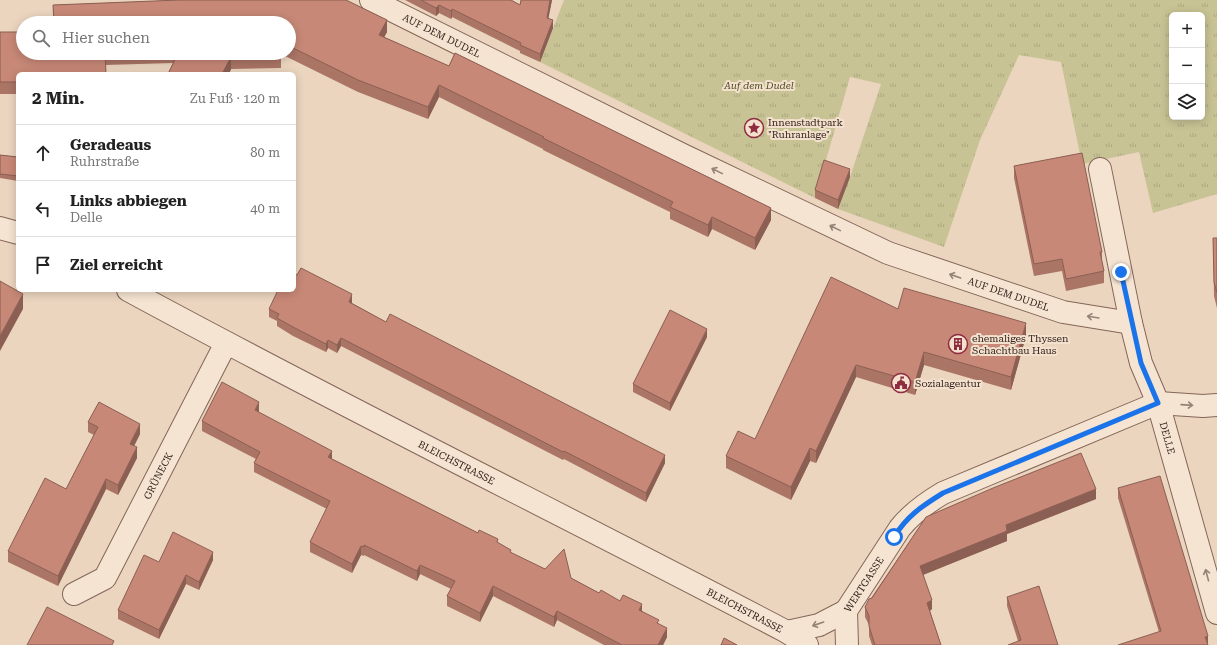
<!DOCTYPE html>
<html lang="de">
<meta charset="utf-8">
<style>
:root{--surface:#fff;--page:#f6f6f6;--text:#222;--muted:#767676;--line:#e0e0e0}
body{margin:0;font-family:"Roboto Serif",serif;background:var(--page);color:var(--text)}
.controls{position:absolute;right:12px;top:12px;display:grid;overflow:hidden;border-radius:6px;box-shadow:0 2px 10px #0003}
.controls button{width:36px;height:36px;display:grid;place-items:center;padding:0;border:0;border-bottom:1px solid var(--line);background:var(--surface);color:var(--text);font:20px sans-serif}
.stop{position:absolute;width:12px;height:12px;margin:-9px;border:3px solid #1a73e8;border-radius:50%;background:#fff}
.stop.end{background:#1a73e8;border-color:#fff;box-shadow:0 1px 4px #0008}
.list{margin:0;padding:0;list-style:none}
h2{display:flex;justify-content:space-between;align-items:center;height:52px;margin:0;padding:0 16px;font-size:17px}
h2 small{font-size:13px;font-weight:400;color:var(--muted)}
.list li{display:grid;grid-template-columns:26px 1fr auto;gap:12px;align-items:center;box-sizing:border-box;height:56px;padding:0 16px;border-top:1px solid var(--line)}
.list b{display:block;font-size:15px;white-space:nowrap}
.list p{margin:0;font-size:13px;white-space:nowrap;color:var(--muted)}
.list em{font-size:13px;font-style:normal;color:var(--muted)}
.icon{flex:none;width:22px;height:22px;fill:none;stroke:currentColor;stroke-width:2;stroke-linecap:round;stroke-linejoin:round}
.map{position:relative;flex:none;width:1217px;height:645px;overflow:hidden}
.search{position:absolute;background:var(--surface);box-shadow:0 2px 10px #0003;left:16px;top:16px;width:280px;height:44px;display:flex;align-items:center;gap:10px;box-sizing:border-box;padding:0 14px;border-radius:22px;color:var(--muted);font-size:15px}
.panel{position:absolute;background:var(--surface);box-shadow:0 2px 10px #0003;left:16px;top:72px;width:280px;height:220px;border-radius:6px}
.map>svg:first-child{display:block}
.park{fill:url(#park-tufts);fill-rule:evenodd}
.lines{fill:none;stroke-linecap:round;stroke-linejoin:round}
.minor-casing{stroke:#836659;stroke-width:24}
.minor{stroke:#f6e4d2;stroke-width:22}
.wall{fill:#ab7566}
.shaded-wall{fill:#8b5f53}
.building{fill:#c78877;stroke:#8b5f53}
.oneway{stroke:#948477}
.route{stroke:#1a73e8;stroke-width:5}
.labels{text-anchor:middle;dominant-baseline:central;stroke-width:4;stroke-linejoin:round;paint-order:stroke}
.street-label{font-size:10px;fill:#33231c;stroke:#f3e1ce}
.park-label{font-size:10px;font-style:italic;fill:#4c4e24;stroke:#f3e1ce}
.poi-label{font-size:10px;fill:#33231c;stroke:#f3e1ce;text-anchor:start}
</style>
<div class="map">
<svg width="1217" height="645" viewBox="0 0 1217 645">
<defs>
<pattern id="park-tufts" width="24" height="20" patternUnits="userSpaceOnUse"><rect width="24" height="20" fill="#c8c394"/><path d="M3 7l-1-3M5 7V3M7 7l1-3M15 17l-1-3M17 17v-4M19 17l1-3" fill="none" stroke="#aca77f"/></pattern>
</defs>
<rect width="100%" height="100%" fill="#ebd5bf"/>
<path class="park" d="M 564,0 L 1217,0 L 1217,194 L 1153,213 L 1139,152 L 1082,164 L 1061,62 L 1019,55 L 980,140 L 944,247 L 838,209 L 850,177 L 881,84 L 850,77 L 815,198 L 540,62 ZM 1172,15 L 1202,15 L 1202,117 L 1172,117 Z"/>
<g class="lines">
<defs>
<g id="minor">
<path id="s1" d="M 371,0 L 683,155 L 888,253 L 1063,312 L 1131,323"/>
<path id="s2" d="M 1100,169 L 1131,323 L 1141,363 L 1158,403 L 1217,613"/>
<path d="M 0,228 L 18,233"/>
<path id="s3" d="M 128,290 C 345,408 568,517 787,632 L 807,645"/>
<path id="s4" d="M 74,594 L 105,578 L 226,343"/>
<path d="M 787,632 L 819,625 L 846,611"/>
<path id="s5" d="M 847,645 L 846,611 L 900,528 C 912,513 926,503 943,493 L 1158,403 L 1203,406 L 1217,405"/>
</g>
</defs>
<use href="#minor" class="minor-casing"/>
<use href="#minor" class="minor"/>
</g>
<path class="wall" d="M 179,0 L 346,0 L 387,20 L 387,32 L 384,37 L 449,66 L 455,53 L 771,208 L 771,220 L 755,250 L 712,229 L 708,237 L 670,219 L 670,212 L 543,150 L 543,149 L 439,97 L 428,119 L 358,92 L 281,54 L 281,68 L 231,69 L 229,74 L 168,74 L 173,63 L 105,65 L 106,74 L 18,74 L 18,94 L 0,94 L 0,32 L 23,32 L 23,53 L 289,53 L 289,23 L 53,23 L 53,5 Z
M 405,0 L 511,0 L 520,5 L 521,0 L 552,0 L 548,18 L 553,28 L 540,62 L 520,53 L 520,51 L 452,17 L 451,19 L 439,13 L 436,16 Z
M 0,155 L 18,157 L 18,181 L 0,178 Z
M 1014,166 L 1102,252 L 1102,263 L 1104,271 L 1104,283 L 1066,291 L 1062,271 L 1034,276 L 1014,178 Z
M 850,177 L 838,209 L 815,198 L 815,190 Z
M 1213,238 L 1217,238 L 1217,308 L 1214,296 Z
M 297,275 L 352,303 L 386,322 L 665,463 L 646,502 L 564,459 L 563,460 L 341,346 L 337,353 L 328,348 L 326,352 L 293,336 L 277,326 L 277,321 L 269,317 L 269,309 Z
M 898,309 L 1026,336 L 1011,390 L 924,365 L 915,395 L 856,377 L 816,463 L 810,461 L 791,500 L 726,468 L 726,456 L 755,439 Z
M 707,337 L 670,411 L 633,392 L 633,384 Z
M 259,411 L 258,412 L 332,459 L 498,543 L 511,553 L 545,569 L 571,578 L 599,593 L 642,611 L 659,624 L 667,637 L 663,645 L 604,645 L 557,620 L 554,627 L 493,596 L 480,622 L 447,606 L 447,596 L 451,589 L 420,574 L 417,581 L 364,555 L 364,556 L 361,555 L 352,573 L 310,552 L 310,542 L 327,509 L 254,472 L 254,463 L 256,459 L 202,431 L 202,421 Z
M 88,422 L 140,434 L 134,446 L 137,458 L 118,495 L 106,489 L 58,586 L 8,562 L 8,551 L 66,489 L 94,435 L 88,432 Z
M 1118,488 L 1208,645 L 1159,632 L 1118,498 Z
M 1096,499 L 1007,534 L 1007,541 L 923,575 L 932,609 L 930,611 L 941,645 L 872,645 L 869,636 L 869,625 L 865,617 L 865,607 L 926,517 Z
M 213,560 L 199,590 L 186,584 L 159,639 L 118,619 L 118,610 L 159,562 Z
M 1007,597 L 1058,645 L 1018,641 L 1007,606 Z"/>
<path class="shaded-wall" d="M 550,0 L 552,0 L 547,26 L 547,18 Z
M 439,5 L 439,13 L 436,16 L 436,8 Z
M 452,9 L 452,17 L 451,19 L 451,11 Z
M 387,20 L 387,32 L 379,47 L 379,35 Z
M 553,20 L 553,28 L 540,62 L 540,54 Z
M 231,57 L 231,69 L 229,74 L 222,74 Z
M 439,85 L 439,97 L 428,119 L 428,107 Z
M 850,169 L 850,177 L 838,209 L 838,200 Z
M 771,208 L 771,220 L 755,250 L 755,238 Z
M 712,217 L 712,229 L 708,237 L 708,225 Z
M 23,294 L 23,309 L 0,351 L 0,336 Z
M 352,294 L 352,303 L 349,310 L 349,302 Z
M 1026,323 L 1026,336 L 1011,390 L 1011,377 Z
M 707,329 L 707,337 L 670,411 L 670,403 Z
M 341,338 L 341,346 L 337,353 L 337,345 Z
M 328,340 L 328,348 L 326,352 L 326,344 Z
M 924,352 L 924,365 L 915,395 L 915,382 Z
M 856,365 L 856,377 L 816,463 L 816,451 Z
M 259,402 L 259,411 L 255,420 L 255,410 Z
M 140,424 L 140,434 L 130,454 L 130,444 Z
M 137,447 L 137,458 L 118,495 L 118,485 Z
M 810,448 L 810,461 L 791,500 L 791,487 Z
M 332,451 L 332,460 L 328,457 Z
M 665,455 L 665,463 L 646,502 L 646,493 Z
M 106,479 L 106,489 L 58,586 L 58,576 Z
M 1096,489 L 1096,499 L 1007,534 L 1007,541 L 920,576 L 920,566 L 1006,525 Z
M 361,546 L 361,555 L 352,573 L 352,564 Z
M 213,552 L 213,560 L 199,590 L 199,582 Z
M 420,565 L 420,574 L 417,581 L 417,571 Z
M 186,575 L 186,584 L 159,639 L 159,630 Z
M 493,586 L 493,596 L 480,622 L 480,613 Z
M 932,600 L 932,609 L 927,613 L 927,603 Z
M 642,604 L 642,614 L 639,610 Z
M 557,611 L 557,620 L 554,627 L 554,617 Z
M 667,628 L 667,637 L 663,645 L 658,645 Z
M 1208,636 L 1208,645 L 1205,637 Z"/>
<path class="building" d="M 179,0 L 346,0 L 387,20 L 379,35 L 449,66 L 455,53 L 771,208 L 755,238 L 712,217 L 708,225 L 670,207 L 673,202 L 543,138 L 544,137 L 439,85 L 428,107 L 358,80 L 289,46 L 289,23 L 54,23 L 53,5 Z
M 421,0 L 511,0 L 520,5 L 521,0 L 550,0 L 547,18 L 553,20 L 540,54 L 520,45 L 521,43 L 452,9 L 451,11 L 439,5 L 436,8 Z
M 0,32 L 23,32 L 23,53 L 110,53 L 105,53 L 106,74 L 18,74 L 18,82 L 0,82 Z
M 178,53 L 281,53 L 281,56 L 231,57 L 222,74 L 168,74 Z
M 1082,153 L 1102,252 L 1100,252 L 1104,271 L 1066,279 L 1062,259 L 1034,264 L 1014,166 Z
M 0,155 L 18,157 L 18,176 L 0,174 Z
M 824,160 L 850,169 L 838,200 L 815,190 Z
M 1213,238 L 1217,238 L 1217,293 L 1214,282 Z
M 301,268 L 352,294 L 349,302 L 386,322 L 390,314 L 665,455 L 646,493 L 564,451 L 563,452 L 341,338 L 337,345 L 328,340 L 326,344 L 293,327 L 277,318 L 279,314 L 269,309 L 278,290 L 294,290 L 294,274 L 297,275 Z
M 831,277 L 898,309 L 904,288 L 1026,323 L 1011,377 L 924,352 L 915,382 L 856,365 L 816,451 L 810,448 L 791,487 L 726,456 L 738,431 L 755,439 Z
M 0,281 L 23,294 L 0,336 Z
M 670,310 L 707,329 L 670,403 L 633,384 Z
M 222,382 L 259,402 L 255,410 L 332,451 L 328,457 L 478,533 L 479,530 L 498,539 L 497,542 L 511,550 L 510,552 L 545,569 L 564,549 L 571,578 L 599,593 L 601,590 L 620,601 L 623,595 L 642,604 L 639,610 L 659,620 L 657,623 L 667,628 L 658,645 L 622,645 L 557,611 L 554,617 L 493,586 L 480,613 L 447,596 L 455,581 L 420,565 L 417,571 L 364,545 L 364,547 L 361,546 L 352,564 L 310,542 L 330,501 L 254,463 L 260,452 L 202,421 Z
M 99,402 L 140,424 L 130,444 L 137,447 L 118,485 L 106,479 L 58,576 L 8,551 L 45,478 L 66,489 L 98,427 L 88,422 Z
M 1081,453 L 1096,489 L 1006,525 L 1007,531 L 920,566 L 932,600 L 927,603 L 941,645 L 875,645 L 869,626 L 869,616 L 865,607 L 869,599 L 872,598 L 926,517 L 993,488 Z
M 1160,476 L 1208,636 L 1205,637 L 1208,645 L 1118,645 L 1161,631 L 1118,488 Z
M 173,532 L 213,552 L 199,582 L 186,575 L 159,630 L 118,610 L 144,555 L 159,562 Z
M 1039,586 L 1058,645 L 1008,645 L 1021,640 L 1007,597 Z
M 47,607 L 114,641 L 112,645 L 27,645 Z
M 724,638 L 737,645 L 721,645 Z"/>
<defs><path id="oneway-shaft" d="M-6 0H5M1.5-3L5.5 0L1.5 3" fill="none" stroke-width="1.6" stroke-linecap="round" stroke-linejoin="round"/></defs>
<g class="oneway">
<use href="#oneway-shaft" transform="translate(717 171) rotate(-154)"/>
<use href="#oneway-shaft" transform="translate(835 228) rotate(-154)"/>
<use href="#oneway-shaft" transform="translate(955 276) rotate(-161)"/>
<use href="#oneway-shaft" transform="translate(1093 317) rotate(-171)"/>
<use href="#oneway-shaft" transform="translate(1187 405) rotate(4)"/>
<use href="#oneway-shaft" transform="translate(1207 575) rotate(-105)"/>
<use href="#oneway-shaft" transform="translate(818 624) rotate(161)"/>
</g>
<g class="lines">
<path class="route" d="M 894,537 C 907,516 922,506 943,493 L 1158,403 L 1141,363 L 1121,272"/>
</g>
<defs>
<symbol id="sight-ring" viewBox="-11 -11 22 22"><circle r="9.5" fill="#f3e1ce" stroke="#8e2c41" stroke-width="1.5"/><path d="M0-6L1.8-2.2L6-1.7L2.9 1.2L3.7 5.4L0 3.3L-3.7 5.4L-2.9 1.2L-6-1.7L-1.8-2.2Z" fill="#8e2c41"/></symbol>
<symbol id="building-ring" viewBox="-11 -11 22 22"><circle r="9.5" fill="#f3e1ce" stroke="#8e2c41" stroke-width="1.5"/><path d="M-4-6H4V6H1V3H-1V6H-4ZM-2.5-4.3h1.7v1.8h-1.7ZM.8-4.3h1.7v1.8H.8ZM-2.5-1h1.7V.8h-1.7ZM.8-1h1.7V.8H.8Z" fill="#8e2c41"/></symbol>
<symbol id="civic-ring" viewBox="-11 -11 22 22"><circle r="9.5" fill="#f3e1ce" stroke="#8e2c41" stroke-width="1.5"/><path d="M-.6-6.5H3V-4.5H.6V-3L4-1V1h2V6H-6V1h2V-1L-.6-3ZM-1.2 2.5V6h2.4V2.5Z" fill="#8e2c41"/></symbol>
</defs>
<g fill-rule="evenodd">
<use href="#sight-ring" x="743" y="117" width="22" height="22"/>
<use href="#building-ring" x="947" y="333" width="22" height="22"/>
<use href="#civic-ring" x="890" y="372" width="22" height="22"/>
</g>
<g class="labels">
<g class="street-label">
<text stroke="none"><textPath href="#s1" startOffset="79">AUF DEM DUDEL</textPath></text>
<text stroke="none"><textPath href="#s1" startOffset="703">AUF DEM DUDEL</textPath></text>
<text stroke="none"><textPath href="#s2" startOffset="278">DELLE</textPath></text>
<text stroke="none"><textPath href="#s3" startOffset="371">BLEICHSTRASSE</textPath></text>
<text stroke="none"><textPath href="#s4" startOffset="150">GRÜNECK</textPath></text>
<text stroke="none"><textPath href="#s5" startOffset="66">WERTGASSE</textPath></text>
<text stroke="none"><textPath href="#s3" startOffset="695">BLEICHSTRASSE</textPath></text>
</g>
<g class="park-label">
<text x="759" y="85">Auf dem Dudel</text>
</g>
<g class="poi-label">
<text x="768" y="122">Innenstadtpark<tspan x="768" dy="12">"Ruhranlage"</tspan></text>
<text x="972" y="338">ehemaliges Thyssen<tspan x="972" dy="12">Schachtbau Haus</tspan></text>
<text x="915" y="383">Sozialagentur</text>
</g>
</g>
</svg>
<div class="controls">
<button>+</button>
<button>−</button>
<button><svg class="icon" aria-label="layers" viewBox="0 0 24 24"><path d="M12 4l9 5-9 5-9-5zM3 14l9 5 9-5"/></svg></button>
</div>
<div class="stop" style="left:894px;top:537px"></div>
<div class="stop end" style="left:1121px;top:272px"></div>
<div class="search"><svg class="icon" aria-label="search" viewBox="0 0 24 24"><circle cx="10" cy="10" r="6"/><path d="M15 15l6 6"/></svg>Hier suchen</div>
<section class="panel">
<h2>2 Min.<small>Zu Fuß · 120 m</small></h2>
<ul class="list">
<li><svg class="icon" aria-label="ahead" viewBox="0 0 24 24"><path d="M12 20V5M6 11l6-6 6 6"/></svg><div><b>Geradeaus</b><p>Ruhrstraße</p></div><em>80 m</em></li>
<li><svg class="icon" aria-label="left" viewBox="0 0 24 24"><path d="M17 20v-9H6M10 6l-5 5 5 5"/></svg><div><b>Links abbiegen</b><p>Delle</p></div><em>40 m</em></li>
<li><svg class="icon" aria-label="arrive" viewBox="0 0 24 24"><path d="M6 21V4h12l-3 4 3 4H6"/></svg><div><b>Ziel erreicht</b></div></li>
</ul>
</section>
</div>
